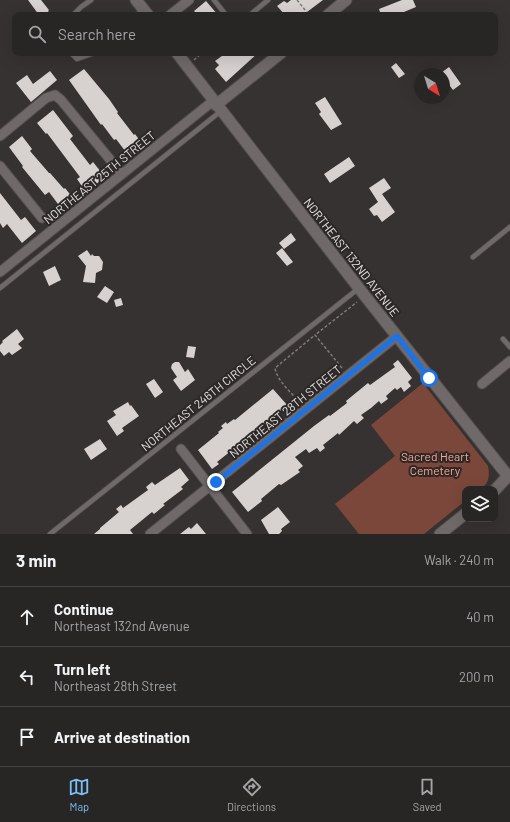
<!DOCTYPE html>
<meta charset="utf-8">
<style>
:root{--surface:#282625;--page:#343232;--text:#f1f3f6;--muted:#a5a5a7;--line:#444342;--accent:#79bff8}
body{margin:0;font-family:Barlow,sans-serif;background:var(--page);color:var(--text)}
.controls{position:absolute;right:12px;bottom:12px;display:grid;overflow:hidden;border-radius:8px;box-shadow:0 4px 16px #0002}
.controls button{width:36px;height:36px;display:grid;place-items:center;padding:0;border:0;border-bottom:1px solid var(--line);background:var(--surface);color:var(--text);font:20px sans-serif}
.compass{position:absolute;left:414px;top:68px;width:36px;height:36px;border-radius:50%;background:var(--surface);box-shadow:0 4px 16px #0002;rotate:142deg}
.stop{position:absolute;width:12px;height:12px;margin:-9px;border:3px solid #1a73e8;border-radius:50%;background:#fff}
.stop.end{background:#1a73e8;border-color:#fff;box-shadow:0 1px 4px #0008}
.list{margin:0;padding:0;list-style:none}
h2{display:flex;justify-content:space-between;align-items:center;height:52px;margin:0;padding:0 16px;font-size:17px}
h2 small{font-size:13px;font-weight:400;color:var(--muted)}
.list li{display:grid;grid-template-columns:26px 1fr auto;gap:12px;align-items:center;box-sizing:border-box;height:60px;padding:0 16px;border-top:1px solid var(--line)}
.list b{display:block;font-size:15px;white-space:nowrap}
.list p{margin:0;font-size:13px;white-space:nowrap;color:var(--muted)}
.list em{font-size:13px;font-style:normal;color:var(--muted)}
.icon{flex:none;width:22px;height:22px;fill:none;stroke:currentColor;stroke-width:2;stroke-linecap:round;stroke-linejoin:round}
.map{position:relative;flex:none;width:510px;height:534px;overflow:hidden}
.search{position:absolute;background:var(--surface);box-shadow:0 4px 16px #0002;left:12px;right:12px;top:12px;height:44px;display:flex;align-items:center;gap:10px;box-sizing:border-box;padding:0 14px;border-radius:8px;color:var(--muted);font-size:15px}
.sheet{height:232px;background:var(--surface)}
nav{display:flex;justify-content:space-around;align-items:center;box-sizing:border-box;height:56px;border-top:1px solid var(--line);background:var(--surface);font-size:11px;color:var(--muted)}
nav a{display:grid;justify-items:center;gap:2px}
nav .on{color:var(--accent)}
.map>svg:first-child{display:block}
.green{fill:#7b473b}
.building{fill:#d7d1d0}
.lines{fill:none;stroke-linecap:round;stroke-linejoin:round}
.service-casing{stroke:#524e4d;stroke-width:6}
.minor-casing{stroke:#524e4d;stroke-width:11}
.tertiary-casing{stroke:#524e4d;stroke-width:13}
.path{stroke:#7d7978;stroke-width:1.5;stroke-dasharray:3 2;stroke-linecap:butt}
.service{stroke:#6f6a69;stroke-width:4.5}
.minor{stroke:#6f6a69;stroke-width:9}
.tertiary{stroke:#6f6a69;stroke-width:11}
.route{stroke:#1a73e8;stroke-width:5}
.labels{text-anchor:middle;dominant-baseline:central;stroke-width:4;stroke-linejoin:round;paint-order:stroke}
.street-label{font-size:12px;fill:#e5e2e1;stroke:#2c2827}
.park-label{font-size:12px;fill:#fca691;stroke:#2c2827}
</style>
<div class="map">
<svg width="510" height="534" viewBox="0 0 510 534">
<rect width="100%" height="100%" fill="#363231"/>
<path class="green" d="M 423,383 L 488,466 C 490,475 489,486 479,489 C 475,490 469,489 465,489 L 465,501 L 424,534 L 359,534 L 335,504 L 395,456 L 371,425 Z"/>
<path class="building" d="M 28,0 L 41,0 L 49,10 L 48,11 L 51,15 L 39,15 Z
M 291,0 L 323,0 L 303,15 L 285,15 L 277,6 L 284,1 L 287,3 Z
M 402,0 L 413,0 L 416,7 L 404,12 L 405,15 L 381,15 L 379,9 Z
M 206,1 L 218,15 L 198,15 L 194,11 Z
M 226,53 L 258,53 L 226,82 L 215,69 L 219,65 L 215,61 Z
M 396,63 L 405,74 L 399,78 L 391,67 Z
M 449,67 L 461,84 L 453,90 L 444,78 L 444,74 L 441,73 Z
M 84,69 L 109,99 L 118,112 L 117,113 L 134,135 L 135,134 L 143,145 L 129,156 L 116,139 L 114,140 L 102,124 L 101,125 L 69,80 Z
M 50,71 L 57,80 L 31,102 L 16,83 L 27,75 L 33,84 Z
M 325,97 L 342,124 L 331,130 L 319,114 L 321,112 L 315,103 Z
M 53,110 L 73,136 L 70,139 L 90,165 L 93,162 L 105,177 L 86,192 L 77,179 L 80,177 L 47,133 L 46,134 L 37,123 Z
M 22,136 L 32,149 L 30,151 L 49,173 L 50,173 L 64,189 L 65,188 L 73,198 L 61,208 L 49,192 L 45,195 L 22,167 L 23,166 L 9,147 Z
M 349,157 L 355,166 L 330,183 L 324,174 Z
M 384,178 L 391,188 L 382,194 L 395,212 L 382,222 L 377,215 L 374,216 L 369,209 L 378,202 L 369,188 Z
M 0,193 L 21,220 L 25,217 L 36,231 L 22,243 L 7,224 L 3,228 L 0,223 Z
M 291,233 L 296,240 L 284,249 L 279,243 Z
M 282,248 L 293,262 L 287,266 L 276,253 Z
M 87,250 L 91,256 L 92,254 L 94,256 L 99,256 L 103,262 L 102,270 L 96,273 L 95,283 L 83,282 L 86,266 L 78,256 Z
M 55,266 L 61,280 L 49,286 L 43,272 Z
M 105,286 L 114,292 L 107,303 L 97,297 Z
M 121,298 L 123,305 L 116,307 L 114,300 Z
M 17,329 L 24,339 L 18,344 L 22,348 L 12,355 L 9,352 L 4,356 L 0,351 L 0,345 L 3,342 L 2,341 Z
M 188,346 L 196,347 L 194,358 L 186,357 Z
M 398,360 L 412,378 L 408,382 L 411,386 L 404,392 L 401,387 L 397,390 L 395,388 L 386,396 L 388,399 L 381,404 L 379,401 L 371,408 L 361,415 L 364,418 L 357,424 L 354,421 L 339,435 L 338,433 L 323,445 L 325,448 L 320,452 L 317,448 L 309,453 L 306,449 L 295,457 L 303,466 L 298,470 L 300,472 L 281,485 L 279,484 L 261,499 L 262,501 L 248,512 L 232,492 L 314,426 L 329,415 L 330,416 L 347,403 L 346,401 L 368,383 L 370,385 L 395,367 L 393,364 Z
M 175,362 L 179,362 L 185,372 L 188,369 L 195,380 L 181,391 L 173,380 L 177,377 L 171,368 L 172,364 Z
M 154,379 L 163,392 L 155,398 L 146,384 Z
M 273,389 L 288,406 L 256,431 L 258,432 L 251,437 L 250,436 L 241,443 L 217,462 L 219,464 L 212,469 L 198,450 L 219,433 L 218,432 L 223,428 L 221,426 L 226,422 L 227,424 L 234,419 L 235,420 Z
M 128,402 L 130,406 L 131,405 L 139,416 L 122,428 L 124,431 L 117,436 L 107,421 L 116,415 L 113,411 Z
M 100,439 L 107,449 L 91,460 L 84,449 Z
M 180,468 L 189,480 L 181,487 L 183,489 L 163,504 L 165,505 L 154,514 L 152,512 L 130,530 L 133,534 L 94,534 L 100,529 L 100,528 L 119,512 L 116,509 L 121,505 L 123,508 L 148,490 L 146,487 L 152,482 L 155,485 Z
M 278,507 L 290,522 L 281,529 L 282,531 L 279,534 L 269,534 L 261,520 Z
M 197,523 L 206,534 L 180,534 L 189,527 L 191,529 Z"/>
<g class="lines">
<defs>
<path id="service" d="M 214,0 L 226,15
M 73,15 L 81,7 L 91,0
M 138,15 L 142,8
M 250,15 L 268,0
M 71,53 L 77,59 L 94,53
M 473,257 L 510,227
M 0,288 L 221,111
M 503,339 L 510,347
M 50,534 L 359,288"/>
<path id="minor" d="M 170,15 L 189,0
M 0,136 L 46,98 L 55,95 L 61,100 L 122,174
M 0,166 L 42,218
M 0,272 L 213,101
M 482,384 L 510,361
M 181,449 L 247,534
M 150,534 L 397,336"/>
<path id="tertiary" d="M 136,0 L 148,15
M 328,15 L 346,0
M 177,53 L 365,296 L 508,476 L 495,490
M 216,105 L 281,53
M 440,534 L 465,514"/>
</defs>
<use href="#service" class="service-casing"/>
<use href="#minor" class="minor-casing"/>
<use href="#tertiary" class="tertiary-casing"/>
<path class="path" d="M 297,0 L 309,15
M 194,60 L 202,53
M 342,368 L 315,335 L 357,302
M 300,403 C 292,393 277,381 275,368 L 315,335"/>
<use href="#service" class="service"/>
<use href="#minor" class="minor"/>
<use href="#tertiary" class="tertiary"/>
</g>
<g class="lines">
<path class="route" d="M 216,482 L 397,336 L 429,378"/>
</g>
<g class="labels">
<g class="street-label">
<text transform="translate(99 177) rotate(-39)">NORTHEAST 25TH STREET</text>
<text transform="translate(352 257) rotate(52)">NORTHEAST 132ND AVENUE</text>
<text transform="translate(198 403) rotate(-39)">NORTHEAST 246TH CIRCLE</text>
<text transform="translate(285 411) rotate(-39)">NORTHEAST 28TH STREET</text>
</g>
<g class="park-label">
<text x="435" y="456">Sacred Heart<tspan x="435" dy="14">Cemetery</tspan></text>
</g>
</g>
</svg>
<div class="controls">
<button><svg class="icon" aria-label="layers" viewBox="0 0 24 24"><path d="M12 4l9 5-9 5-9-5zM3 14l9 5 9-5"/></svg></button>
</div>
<svg class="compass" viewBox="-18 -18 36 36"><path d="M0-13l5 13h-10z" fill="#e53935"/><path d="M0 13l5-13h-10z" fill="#a5a5a7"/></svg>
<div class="stop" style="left:429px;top:378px"></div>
<div class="stop end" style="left:216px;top:482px"></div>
<div class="search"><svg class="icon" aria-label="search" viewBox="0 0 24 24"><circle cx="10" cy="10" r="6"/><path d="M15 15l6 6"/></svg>Search here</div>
</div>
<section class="sheet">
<h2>3 min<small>Walk · 240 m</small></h2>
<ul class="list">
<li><svg class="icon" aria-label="ahead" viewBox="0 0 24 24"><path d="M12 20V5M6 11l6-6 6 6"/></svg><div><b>Continue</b><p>Northeast 132nd Avenue</p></div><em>40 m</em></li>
<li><svg class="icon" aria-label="left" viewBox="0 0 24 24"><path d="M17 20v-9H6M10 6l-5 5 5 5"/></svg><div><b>Turn left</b><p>Northeast 28th Street</p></div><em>200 m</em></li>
<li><svg class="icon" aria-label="arrive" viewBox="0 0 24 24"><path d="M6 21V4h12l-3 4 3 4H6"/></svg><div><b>Arrive at destination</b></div></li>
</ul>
</section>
<nav>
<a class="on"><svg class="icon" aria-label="map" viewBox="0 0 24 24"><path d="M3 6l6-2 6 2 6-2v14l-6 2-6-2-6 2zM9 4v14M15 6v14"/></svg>Map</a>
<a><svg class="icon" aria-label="directions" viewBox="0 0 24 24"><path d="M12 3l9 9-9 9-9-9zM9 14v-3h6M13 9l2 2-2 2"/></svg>Directions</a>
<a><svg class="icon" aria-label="saved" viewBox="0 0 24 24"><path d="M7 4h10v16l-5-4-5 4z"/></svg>Saved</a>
</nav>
